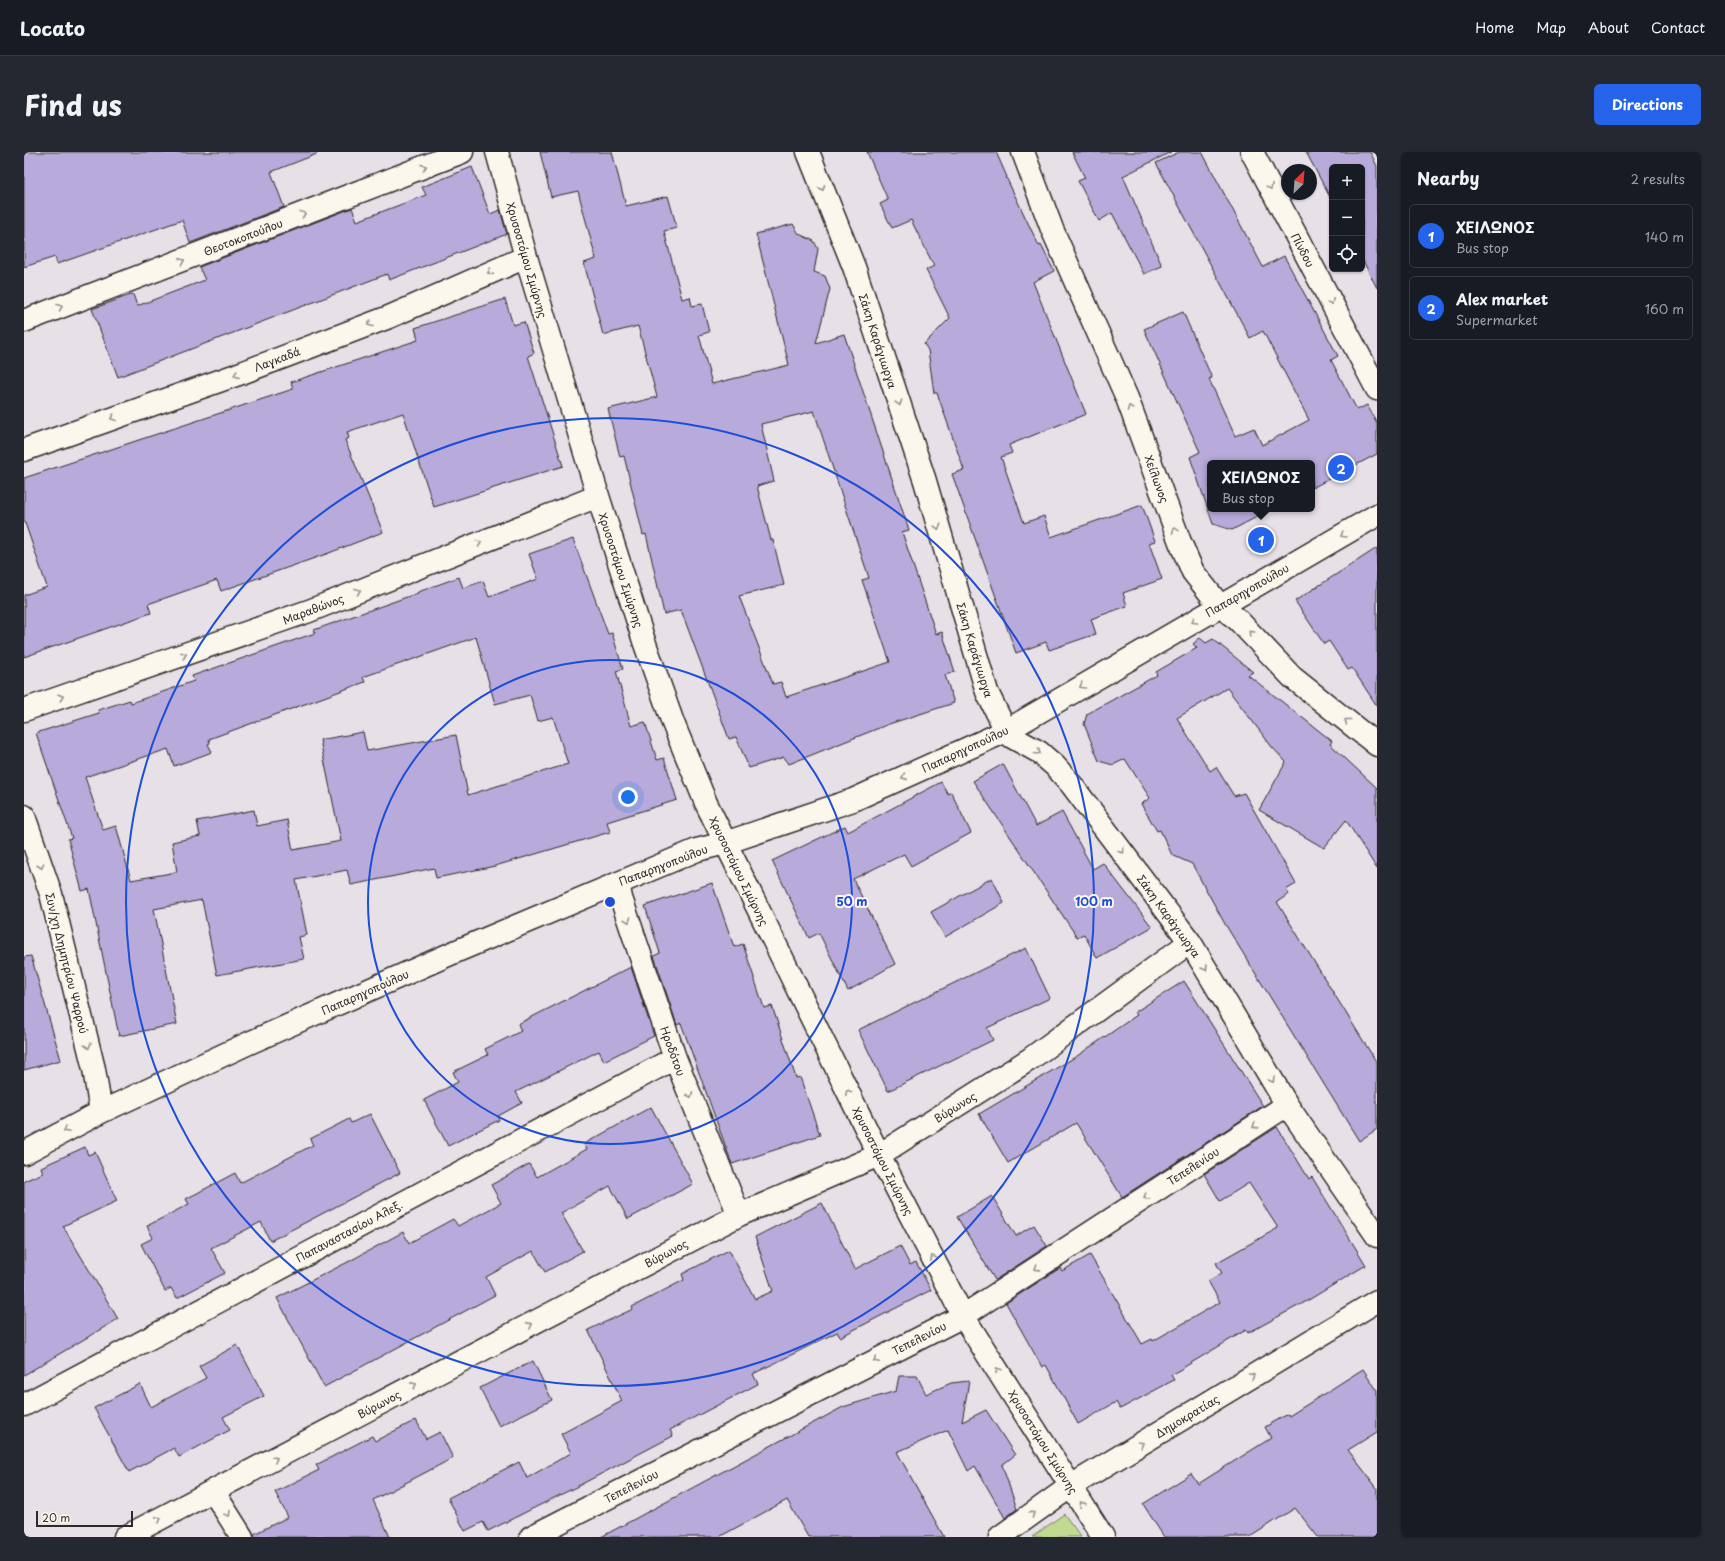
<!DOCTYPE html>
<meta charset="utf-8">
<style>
:root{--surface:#171b24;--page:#242831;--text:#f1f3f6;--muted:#9ea1a6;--line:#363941;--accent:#2563eb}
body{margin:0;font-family:"Playpen Sans",sans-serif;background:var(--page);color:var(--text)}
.controls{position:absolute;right:12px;top:12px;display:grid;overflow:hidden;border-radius:6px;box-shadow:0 1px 3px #0004}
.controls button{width:36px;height:36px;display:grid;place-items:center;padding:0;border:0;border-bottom:1px solid var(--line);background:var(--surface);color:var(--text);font:20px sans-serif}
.compass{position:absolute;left:1257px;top:12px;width:36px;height:36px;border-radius:50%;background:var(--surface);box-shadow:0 1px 3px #0004;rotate:25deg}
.scale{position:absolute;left:12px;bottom:10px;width:97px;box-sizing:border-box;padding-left:4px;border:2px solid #2b2b2b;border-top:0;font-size:11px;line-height:14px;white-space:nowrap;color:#2b2b2b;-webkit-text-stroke:3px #fbf7ec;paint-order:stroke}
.you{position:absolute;left:604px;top:645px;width:14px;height:14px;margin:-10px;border:3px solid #fff;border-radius:50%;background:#1a73e8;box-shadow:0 0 0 6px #1a73e833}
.badge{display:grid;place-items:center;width:26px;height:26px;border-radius:50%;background:var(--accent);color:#fff;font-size:13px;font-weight:700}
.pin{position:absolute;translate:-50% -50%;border:2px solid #fff;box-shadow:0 1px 4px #0006}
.popup{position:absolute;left:1183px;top:308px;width:108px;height:52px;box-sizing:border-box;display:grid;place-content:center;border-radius:6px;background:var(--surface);filter:drop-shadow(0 1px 3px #0005);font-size:13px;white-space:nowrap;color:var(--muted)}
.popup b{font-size:15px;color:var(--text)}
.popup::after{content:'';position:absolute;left:50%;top:100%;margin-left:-8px;border:8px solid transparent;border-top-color:var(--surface)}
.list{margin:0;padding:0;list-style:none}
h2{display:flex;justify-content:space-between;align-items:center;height:52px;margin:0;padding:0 16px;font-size:17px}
h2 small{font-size:13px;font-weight:400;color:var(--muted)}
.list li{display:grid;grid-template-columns:26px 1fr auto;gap:12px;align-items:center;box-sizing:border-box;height:64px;margin:0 8px 8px;padding:0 8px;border:1px solid var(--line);border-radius:6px}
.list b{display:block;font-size:15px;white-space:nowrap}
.list p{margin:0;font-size:13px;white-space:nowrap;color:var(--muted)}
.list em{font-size:13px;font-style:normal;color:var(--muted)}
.icon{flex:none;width:22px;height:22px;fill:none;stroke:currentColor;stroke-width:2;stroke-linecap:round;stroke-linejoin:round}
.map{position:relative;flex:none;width:1353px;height:1385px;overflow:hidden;border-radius:6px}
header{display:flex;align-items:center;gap:24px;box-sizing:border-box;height:56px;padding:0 20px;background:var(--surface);border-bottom:1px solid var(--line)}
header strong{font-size:19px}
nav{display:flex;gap:22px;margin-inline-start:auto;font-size:14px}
.intro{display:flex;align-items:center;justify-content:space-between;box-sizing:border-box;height:96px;padding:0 24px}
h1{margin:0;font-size:28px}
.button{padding:10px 18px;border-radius:6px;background:var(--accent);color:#fff;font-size:14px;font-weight:700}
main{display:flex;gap:24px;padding:0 24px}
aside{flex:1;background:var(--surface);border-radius:6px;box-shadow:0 1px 3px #0004}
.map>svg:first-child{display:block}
.green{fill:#c0da91;stroke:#76825e}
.building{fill:#b8aadb;stroke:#2b2b2b;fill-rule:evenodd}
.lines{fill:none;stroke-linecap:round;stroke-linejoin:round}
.street-casing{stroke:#2b2b2b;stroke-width:25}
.street{stroke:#fbf7ec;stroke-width:22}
.oneway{stroke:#93918c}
.ring{fill:none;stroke:#1d4ed8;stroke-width:2}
.labels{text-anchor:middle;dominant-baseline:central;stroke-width:4;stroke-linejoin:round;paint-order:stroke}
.street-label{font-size:11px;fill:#2b2b2b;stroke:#fbf7ec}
.centre{fill:#1d4ed8;stroke:#fbf7ec;stroke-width:2}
.ring-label{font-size:12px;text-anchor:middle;font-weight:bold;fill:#1d4ed8;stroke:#fbf7ec;stroke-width:4;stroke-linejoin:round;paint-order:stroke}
</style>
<header>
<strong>Locato</strong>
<nav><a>Home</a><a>Map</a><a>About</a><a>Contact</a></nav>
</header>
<div class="intro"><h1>Find us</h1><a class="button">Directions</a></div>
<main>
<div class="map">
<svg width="1353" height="1385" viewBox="0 0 1353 1385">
<rect width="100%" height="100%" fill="#e7e0e7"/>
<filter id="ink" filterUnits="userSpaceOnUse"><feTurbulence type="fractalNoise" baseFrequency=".025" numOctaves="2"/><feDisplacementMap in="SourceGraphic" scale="8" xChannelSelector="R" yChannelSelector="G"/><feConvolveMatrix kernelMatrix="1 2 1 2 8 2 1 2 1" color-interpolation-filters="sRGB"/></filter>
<g filter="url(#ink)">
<path class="green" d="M 1040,1362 L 1057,1385 L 1008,1385 Z"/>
<path class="building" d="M 0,0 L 293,0 L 293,2 L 247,20 L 260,55 L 166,91 L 158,68 L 33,112 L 31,105 L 0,115 Z
M 516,0 L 588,0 L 602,54 L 644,44 L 653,76 L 640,79 L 658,147 L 666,145 L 668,154 L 678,152 L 685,180 L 675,183 L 688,232 L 765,213 L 732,82 L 769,72 L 775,82 L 790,89 L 794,97 L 790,120 L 801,124 L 806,137 L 792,191 L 820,182 L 885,378 L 878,380 L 912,482 L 918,480 L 931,520 L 921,523 L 930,551 L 865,572 L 765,612 L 760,605 L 725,616 L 712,585 L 705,587 L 657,458 L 640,462 L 622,382 L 619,383 L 600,304 L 596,305 L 584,257 L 633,245 L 614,174 L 579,183 L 560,111 L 572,107 L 554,39 L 527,45 ZM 790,259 L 845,426 L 838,428 L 866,510 L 762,545 L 757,530 L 749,532 L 715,444 L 760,433 L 749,388 L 747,388 L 733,334 L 750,329 L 737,272 Z
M 843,0 L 972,0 L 983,25 L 982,25 L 1015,94 L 1017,93 L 1030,119 L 1009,130 L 1062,262 L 985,293 L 988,301 L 977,305 L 1000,371 L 1020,364 L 1027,385 L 1118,353 L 1131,389 L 1125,391 L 1138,427 L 1099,441 L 1103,454 L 1067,467 L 1072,482 L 1025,498 L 1022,490 L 992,501 L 928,322 L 940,318 L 913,241 L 910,241 L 904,198 L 900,192 L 926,166 L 902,118 L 910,114 L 887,68 L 868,76 L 856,52 L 864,48 Z
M 1048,0 L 1147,0 L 1099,24 L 1138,114 L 1120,122 L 1088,61 L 1075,69 L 1054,29 L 1061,26 Z
M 1155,0 L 1178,0 L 1239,115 L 1260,104 L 1314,204 L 1307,208 L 1333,258 L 1343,253 L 1353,271 L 1353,302 L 1288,336 L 1288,311 L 1186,311 L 1186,357 L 1248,357 L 1208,378 L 1189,372 L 1166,305 L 1176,300 L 1120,177 L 1159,160 L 1188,226 L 1185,227 L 1211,284 L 1230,276 L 1238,293 L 1285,268 L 1239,179 L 1226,186 L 1132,11 Z
M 1282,0 L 1346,0 L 1353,14 L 1353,136 L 1338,107 L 1338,15 L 1308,15 L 1308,49 Z
M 448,15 L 466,62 L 476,58 L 483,82 L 365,128 L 363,122 L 94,225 L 68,157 L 109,142 L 113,154 L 181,128 L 175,115 L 328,56 L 333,69 L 402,43 L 398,35 Z
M 481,147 L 489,173 L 500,170 L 510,201 L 504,204 L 539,314 L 410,355 L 379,261 L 323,280 L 325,286 L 321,288 L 359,380 L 305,401 L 197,439 L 193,428 L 124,452 L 127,461 L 0,505 L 0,443 L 23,435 L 0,368 L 0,326 L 269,237 L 267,230 L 394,188 L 391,176 Z
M 549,387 L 584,482 L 588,481 L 599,517 L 592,519 L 607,574 L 621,570 L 633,608 L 640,606 L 653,648 L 583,670 L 586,680 L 471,714 L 412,726 L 410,716 L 327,733 L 323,718 L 272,728 L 283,783 L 275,785 L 280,807 L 193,823 L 178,748 L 130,757 L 153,872 L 95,884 L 65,737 L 58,739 L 44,687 L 48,686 L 12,581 L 75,561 L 74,558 L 106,548 L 107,551 L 170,529 L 168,524 L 291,481 L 290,478 L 394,441 L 394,440 L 435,425 L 439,436 L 459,429 L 465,445 L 514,427 L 505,402 ZM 452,485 L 471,552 L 506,543 L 514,569 L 529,565 L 544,612 L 444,643 L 432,583 L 343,599 L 339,580 L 296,588 L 317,689 L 269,698 L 263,668 L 233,674 L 230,658 L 173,669 L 176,684 L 148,690 L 153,720 L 107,728 L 92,674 L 79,678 L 61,625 L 144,597 L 150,614 L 188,600 L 184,592 L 186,591 L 185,587 L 341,530 L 339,525 Z
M 1353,396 L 1353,554 L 1328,516 L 1324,518 L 1305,489 L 1300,492 L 1271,449 Z
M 1176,486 L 1182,491 L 1189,487 L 1229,520 L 1224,523 L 1308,589 L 1306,592 L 1353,636 L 1353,717 L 1322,668 L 1300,696 L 1235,658 L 1262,610 L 1248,595 L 1203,536 L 1153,566 L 1186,619 L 1192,615 L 1210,644 L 1220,641 L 1272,732 L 1262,738 L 1265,742 L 1253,750 L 1353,911 L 1353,977 L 1335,989 L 1201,772 L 1168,712 L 1148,703 L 1136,678 L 1133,679 L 1117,652 L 1126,646 L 1101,607 L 1089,613 L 1075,609 L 1060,572 L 1063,562 L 1133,523 L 1132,520 L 1173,496 L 1169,492 Z
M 979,612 L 1012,674 L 1038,660 L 1069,717 L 1079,711 L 1128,775 L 1073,806 L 1060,782 L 1053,785 L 949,629 Z
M 917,630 L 924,642 L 927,640 L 947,681 L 887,714 L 880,702 L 829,727 L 871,812 L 824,839 L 795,781 L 785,786 L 748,709 L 821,674 L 824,680 Z
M 968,726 L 980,751 L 921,785 L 907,760 Z
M 688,731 L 710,795 L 719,792 L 740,856 L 748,854 L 772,926 L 776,925 L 796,983 L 708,1012 L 657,871 L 653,873 L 630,804 L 636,801 L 621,754 Z
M 1002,796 L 1026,846 L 963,876 L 969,888 L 864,939 L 834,878 Z
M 7,804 L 37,908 L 0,918 L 0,805 Z
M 607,815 L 630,884 L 580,909 L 575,899 L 492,940 L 498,951 L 474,964 L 475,968 L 424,994 L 400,948 L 434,930 L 429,920 L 464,903 L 461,897 L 497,879 L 494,872 Z
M 1160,829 L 1239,954 L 1098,1045 L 1052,971 L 984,1011 L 955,962 L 1053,904 L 1113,863 L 1111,860 Z
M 627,955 L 669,1032 L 604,1067 L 586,1034 L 537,1061 L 559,1099 L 521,1120 L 509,1099 L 462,1125 L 471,1143 L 300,1235 L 253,1146 L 324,1110 L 379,1080 L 385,1091 L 429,1067 L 434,1074 L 477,1051 L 467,1033 L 505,1012 L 513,1025 L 563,997 L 560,992 Z
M 346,962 L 376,1021 L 246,1089 L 237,1070 L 187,1096 L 201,1121 L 153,1146 L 147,1136 L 141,1139 L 117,1092 L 129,1086 L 123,1074 L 165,1052 L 162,1047 L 211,1021 L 216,1031 L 289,993 L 286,987 L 325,967 L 327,971 Z
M 1253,975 L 1285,1027 L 1288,1025 L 1342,1113 L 1283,1149 L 1224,1181 L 1222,1178 L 1147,1223 L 1150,1228 L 1096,1257 L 1092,1250 L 1054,1272 L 1022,1213 L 1018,1215 L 982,1151 L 1036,1116 L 1038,1119 L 1066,1103 L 1118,1192 L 1128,1187 L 1129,1189 L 1196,1150 L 1184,1129 L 1198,1121 L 1192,1111 L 1254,1076 L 1225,1031 L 1196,1049 L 1180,1022 Z
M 61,995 L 64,1003 L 71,1000 L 93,1049 L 39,1074 L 94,1167 L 0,1223 L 0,1029 L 19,1021 L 17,1015 Z
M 968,1044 L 992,1084 L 1010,1073 L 1023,1094 L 971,1128 L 933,1065 Z
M 798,1051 L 831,1117 L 876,1094 L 886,1113 L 892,1110 L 907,1138 L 816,1185 L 813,1180 L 729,1222 L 734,1232 L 646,1278 L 649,1284 L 556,1333 L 464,1379 L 459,1370 L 441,1379 L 424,1346 L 495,1310 L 503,1326 L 547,1301 L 537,1282 L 598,1249 L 564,1178 L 609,1157 L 608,1155 L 660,1128 L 658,1122 L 705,1098 L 731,1147 L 749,1139 L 731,1085 Z
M 213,1193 L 240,1244 L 199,1265 L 206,1278 L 155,1305 L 150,1296 L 105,1320 L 70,1256 L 116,1232 L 127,1255 L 182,1226 L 175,1214 Z
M 509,1209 L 528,1248 L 475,1274 L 456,1236 Z
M 1339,1217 L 1353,1238 L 1353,1280 L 1324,1298 L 1353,1336 L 1353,1385 L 1294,1385 L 1271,1356 L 1226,1385 L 1140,1385 L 1119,1352 L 1167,1322 L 1174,1332 L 1247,1286 L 1241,1275 L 1264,1262 L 1265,1264 Z
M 875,1224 L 893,1224 L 902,1242 L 927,1231 L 945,1229 L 938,1270 L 962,1258 L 991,1303 L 978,1313 L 993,1357 L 981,1366 L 951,1314 L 944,1319 L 924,1278 L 873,1300 L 920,1385 L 784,1385 L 763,1348 L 695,1385 L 577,1385 L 819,1255 L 872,1239 Z
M 392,1268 L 402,1287 L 416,1280 L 429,1306 L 349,1348 L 366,1385 L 230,1385 L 230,1382 L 264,1365 L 251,1340 L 295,1318 L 292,1313 L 348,1284 L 351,1289 Z"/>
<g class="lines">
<defs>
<path id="street" d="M 473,0 L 502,105 L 574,344 L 620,489 L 649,571 L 682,651 L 855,1003 L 939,1164 L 1079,1385
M 784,0 L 830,115 L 901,329 L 963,540 L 982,579 L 988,585 L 1015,600 L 1031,614 L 1047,632 L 1166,790 L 1263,953 L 1353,1084
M 999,0 L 1028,77 L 1103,246 L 1156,390 L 1169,420 L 1196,454 L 1213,467 L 1268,525 L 1353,593
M 1228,0 L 1353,237
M 0,169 L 438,0
M 0,298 L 212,223 L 365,165 L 502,105
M 0,558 L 285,459 L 574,344
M 0,664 L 27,742 L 70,917 L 77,960
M 594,731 L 597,746 L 651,906 L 715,1063
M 0,1001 L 77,960 L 225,891 L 433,799 L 673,698 L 701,691 L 829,648 L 982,579 L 1353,363
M 0,1253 L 651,906
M 189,1339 L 218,1385
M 101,1385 L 715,1063 L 855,1003 L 1006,907 L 1166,790
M 507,1385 L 939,1164 L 1263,953
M 976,1385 L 1047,1334 L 1353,1149"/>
</defs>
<use href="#street" class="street-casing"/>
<use href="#street" class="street"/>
</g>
<defs><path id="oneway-chevron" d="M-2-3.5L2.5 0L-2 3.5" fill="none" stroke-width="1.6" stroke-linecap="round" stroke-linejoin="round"/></defs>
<g class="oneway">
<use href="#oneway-chevron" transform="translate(400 15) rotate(-21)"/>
<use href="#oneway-chevron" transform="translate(1246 35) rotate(62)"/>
<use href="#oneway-chevron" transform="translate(798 36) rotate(68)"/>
<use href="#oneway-chevron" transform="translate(279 62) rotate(-21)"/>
<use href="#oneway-chevron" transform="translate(158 109) rotate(-21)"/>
<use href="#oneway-chevron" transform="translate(466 120) rotate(156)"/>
<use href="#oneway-chevron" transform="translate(1307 150) rotate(62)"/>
<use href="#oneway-chevron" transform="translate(36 155) rotate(-21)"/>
<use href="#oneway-chevron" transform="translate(346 172) rotate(159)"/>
<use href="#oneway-chevron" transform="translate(212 223) rotate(160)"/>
<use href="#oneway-chevron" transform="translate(875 251) rotate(72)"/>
<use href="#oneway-chevron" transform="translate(1106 256) rotate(-110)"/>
<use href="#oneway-chevron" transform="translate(89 266) rotate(160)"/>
<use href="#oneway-chevron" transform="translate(914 375) rotate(74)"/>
<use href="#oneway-chevron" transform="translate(1151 378) rotate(-110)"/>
<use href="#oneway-chevron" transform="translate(1319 383) rotate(150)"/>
<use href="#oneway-chevron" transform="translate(455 391) rotate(-22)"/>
<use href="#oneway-chevron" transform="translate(334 439) rotate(-22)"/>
<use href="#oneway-chevron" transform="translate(1170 469) rotate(150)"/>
<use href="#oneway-chevron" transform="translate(1227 481) rotate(-134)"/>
<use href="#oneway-chevron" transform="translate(160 503) rotate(-19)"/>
<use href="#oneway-chevron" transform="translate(1058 534) rotate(150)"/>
<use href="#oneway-chevron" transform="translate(37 545) rotate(-19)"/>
<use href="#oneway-chevron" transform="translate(1323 569) rotate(-142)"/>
<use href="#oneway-chevron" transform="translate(1014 600) rotate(35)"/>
<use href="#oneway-chevron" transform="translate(880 625) rotate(156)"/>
<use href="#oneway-chevron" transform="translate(1098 699) rotate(53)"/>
<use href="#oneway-chevron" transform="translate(17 714) rotate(71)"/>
<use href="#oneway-chevron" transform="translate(604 768) rotate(71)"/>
<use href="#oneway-chevron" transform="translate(1181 816) rotate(59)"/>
<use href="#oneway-chevron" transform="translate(64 894) rotate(76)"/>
<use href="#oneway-chevron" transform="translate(1248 928) rotate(59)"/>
<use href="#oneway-chevron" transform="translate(824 940) rotate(-116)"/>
<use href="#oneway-chevron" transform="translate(666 943) rotate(68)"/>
<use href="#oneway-chevron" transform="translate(1231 974) rotate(147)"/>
<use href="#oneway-chevron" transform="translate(42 978) rotate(152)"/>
<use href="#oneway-chevron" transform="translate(1122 1045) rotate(147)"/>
<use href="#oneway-chevron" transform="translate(909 1106) rotate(-118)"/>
<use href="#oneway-chevron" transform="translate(1013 1116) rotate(147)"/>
<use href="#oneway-chevron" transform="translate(506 1173) rotate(-28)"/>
<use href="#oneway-chevron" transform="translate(852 1208) rotate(153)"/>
<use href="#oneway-chevron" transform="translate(974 1218) rotate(-122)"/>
<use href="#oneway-chevron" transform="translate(1228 1224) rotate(-31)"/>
<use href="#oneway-chevron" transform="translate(390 1233) rotate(-28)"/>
<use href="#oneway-chevron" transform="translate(1117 1292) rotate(-31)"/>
<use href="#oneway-chevron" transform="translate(251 1307) rotate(-28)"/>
<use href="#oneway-chevron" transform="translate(1058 1352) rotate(-122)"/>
<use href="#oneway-chevron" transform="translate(204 1362) rotate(58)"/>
<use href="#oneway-chevron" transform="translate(1008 1362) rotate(-36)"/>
<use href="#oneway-chevron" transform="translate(135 1367) rotate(-28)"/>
</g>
</g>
<g class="ring">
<circle cx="586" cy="750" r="242"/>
<circle cx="586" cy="750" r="484"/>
</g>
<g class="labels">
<g class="street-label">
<text transform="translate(219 85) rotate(-21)">Θεοτοκοπούλου</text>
<text transform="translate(1279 98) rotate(62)">Πίνδου</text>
<text transform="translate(503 108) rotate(74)">Χρυσοστόμου Σμύρνης</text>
<text transform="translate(854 189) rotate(72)">Σάκη Καράγιωργα</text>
<text transform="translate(253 207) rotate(-21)">Λαγκαδά</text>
<text transform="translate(1133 327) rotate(70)">Χείλωνος</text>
<text transform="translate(597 418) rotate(72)">Χρυσοστόμου Σμύρνης</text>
<text transform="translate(1223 438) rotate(-30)">Παπαρηγοπούλου</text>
<text transform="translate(289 457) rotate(-21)">Μαραθώνος</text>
<text transform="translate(951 498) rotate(73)">Σάκη Καράγιωργα</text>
<text transform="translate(941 597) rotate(-25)">Παπαρηγοπούλου</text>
<text transform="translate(639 713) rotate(-21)">Παπαρηγοπούλου</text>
<text transform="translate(715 719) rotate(64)">Χρυσοστόμου Σμύρνης</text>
<text transform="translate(1145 764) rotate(54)">Σάκη Καράγιωργα</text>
<text transform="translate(43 811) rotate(76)">Συν/χη Δημητρίου Ψαρρού</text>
<text transform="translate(341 840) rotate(-24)">Παπαρηγοπούλου</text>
<text transform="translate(649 899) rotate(70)">Ηροδότου</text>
<text transform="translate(931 955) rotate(-32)">Βύρωνος</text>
<text transform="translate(859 1009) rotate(63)">Χρυσοστόμου Σμύρνης</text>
<text transform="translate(1169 1014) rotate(-33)">Τεπελενίου</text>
<text transform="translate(325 1079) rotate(-28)">Παπαναστασίου Αλεξ.</text>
<text transform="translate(642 1101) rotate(-28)">Βύρωνος</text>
<text transform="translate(895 1186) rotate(-27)">Τεπελενίου</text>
<text transform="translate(355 1252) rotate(-28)">Βύρωνος</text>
<text transform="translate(1163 1264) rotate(-31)">Δημοκρατίας</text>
<text transform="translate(1019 1290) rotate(58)">Χρυσοστόμου Σμύρνης</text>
<text transform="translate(607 1334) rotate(-27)">Τεπελενίου</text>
</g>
</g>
<circle cx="586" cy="750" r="6" class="centre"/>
<g class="ring-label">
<text x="828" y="754">50 m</text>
<text x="1070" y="754">100 m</text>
</g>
</svg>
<div class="controls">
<button>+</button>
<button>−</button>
<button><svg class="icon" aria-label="locate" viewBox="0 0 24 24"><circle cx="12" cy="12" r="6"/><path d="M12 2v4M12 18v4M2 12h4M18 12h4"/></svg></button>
</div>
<svg class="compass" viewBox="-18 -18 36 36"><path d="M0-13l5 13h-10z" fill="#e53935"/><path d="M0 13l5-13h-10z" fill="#9ea1a6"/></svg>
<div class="scale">20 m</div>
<div class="you"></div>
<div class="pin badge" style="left:1237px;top:388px">1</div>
<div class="popup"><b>ΧΕΙΛΩΝΟΣ</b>Bus stop</div>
<div class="pin badge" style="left:1317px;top:316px">2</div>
</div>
<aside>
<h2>Nearby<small>2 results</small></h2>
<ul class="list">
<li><span class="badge">1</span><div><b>ΧΕΙΛΩΝΟΣ</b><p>Bus stop</p></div><em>140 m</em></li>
<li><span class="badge">2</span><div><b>Alex market</b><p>Supermarket</p></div><em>160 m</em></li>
</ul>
</aside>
</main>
